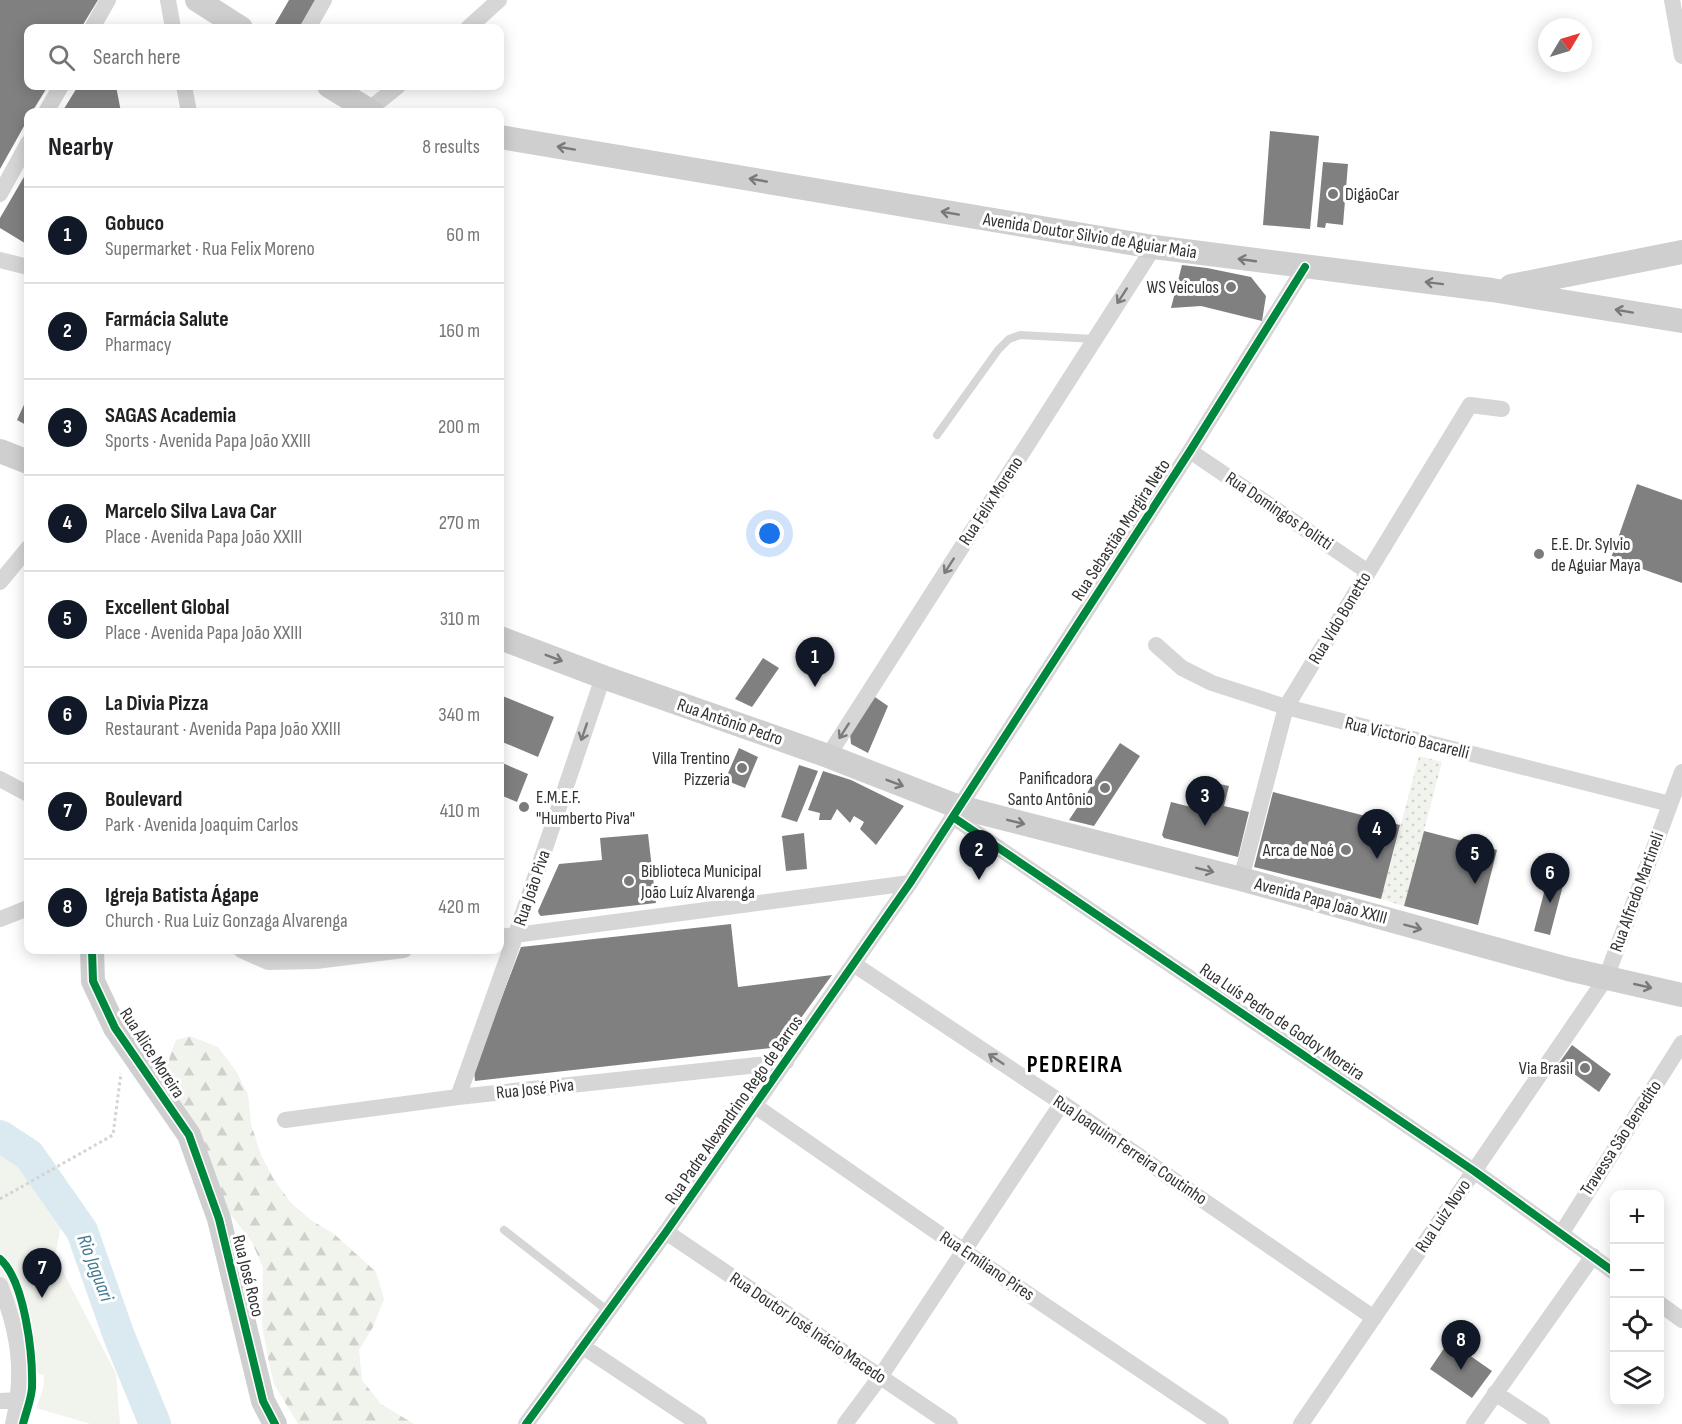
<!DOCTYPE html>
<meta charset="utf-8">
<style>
:root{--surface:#fff;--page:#f2f2f2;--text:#202124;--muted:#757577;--line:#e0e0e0;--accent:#111827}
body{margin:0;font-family:"Sofia Sans Condensed",sans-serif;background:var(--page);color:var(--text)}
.controls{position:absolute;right:18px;bottom:18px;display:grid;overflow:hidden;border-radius:12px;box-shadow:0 3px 15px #0003}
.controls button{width:54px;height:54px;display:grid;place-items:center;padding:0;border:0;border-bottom:2px solid var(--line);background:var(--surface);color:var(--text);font:30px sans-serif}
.compass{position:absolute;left:1538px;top:18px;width:54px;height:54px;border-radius:50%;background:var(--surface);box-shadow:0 3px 15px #0003;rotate:52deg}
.you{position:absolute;left:770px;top:534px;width:21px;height:21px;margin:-15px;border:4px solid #fff;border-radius:50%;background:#1a73e8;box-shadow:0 0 0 9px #1a73e833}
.badge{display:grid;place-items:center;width:39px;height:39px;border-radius:50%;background:var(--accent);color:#fff;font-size:20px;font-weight:700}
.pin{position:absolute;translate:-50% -50px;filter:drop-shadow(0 2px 3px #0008)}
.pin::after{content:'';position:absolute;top:32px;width:21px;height:18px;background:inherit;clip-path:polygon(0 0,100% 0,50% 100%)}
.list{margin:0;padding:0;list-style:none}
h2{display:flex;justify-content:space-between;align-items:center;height:78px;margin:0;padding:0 24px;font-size:26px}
h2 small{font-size:20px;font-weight:400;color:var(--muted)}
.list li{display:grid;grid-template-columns:39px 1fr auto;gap:18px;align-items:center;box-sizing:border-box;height:96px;padding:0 24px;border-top:2px solid var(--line)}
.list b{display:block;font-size:22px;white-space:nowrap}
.list p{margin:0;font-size:20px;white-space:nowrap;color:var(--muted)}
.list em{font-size:20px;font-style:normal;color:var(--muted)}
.icon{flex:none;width:33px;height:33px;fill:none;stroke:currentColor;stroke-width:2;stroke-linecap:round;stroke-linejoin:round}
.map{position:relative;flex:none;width:1682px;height:1424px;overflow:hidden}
.search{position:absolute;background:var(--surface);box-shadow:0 3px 15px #0003;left:24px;top:24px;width:480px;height:66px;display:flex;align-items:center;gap:15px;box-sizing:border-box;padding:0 21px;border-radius:12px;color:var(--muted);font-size:22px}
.panel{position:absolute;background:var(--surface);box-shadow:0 3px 15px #0003;left:24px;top:108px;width:480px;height:846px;border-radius:12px}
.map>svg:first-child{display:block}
.grass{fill:url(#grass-dots)}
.forest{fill:url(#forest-firs)}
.park{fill:#f1f3ed}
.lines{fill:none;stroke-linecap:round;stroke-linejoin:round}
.river{stroke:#dbeaf0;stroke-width:32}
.building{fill:#808080}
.path{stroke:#d4d4d4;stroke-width:3;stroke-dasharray:3 3;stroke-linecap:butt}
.lane{stroke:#d6d6d6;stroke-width:8}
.street{stroke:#d6d6d6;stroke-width:16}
.secondary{stroke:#cfcfcf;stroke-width:24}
.cycleway-casing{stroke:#fff;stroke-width:11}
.cycleway{stroke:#00873e;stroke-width:8}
.oneway{stroke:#797979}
.oneway2{stroke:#7c7c7c}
.poi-dot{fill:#7a7a7a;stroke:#fff;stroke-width:2}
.labels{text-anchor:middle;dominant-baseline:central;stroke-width:6;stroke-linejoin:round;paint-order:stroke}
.poi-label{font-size:18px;fill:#323232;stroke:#fff;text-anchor:end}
.street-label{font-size:18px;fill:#323232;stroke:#fff}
.water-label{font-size:20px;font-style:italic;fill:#437990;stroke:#fff}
.district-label{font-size:24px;font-weight:bold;letter-spacing:1.5px;fill:#000;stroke:#fff}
</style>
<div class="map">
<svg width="1682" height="1424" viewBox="0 0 1682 1424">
<defs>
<pattern id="grass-dots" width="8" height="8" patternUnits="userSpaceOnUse" patternTransform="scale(1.5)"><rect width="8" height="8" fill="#f1f3ed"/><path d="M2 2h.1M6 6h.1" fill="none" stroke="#cfd1cc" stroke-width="1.8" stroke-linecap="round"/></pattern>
<pattern id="forest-firs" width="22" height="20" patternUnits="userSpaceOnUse" patternTransform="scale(1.5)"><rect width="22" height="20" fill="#f1f3ed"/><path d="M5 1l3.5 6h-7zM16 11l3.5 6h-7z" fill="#cfd1cc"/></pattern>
</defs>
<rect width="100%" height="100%" fill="#fff"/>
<path class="grass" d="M 1419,756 L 1442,762 L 1404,906 L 1381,899 Z"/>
<path class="forest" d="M 190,1036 L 218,1047 L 236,1071 L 248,1095 L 251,1124 L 261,1155 L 273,1178 L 291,1203 L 311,1220 L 334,1234 L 376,1272 L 384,1299 L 373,1327 L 359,1350 L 362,1380 L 381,1404 L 414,1424 L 298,1424 L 274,1384 L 268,1358 L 262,1324 L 263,1268 L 252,1242 L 200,1175 L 164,1082 L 171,1052 L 176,1040 Z"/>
<path class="park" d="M 0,1143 L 24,1156 L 61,1225 L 55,1256 L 116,1374 L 120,1424 L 91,1424 L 36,1408 L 43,1389 L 44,1375 L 25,1371 L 0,1277 Z"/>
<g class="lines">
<path class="river" d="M 0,1136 L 29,1155 L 82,1231 L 119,1336 L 155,1424"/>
</g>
<path class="building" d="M 0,0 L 98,0 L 81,28 L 28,28 L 28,86 L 48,86 L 32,112 L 28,112 L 28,119 L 0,169 Z
M 289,0 L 317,0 L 299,28 L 282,28 L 275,24 Z
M 78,86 L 116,86 L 121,112 L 62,112 Z
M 1270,131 L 1319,136 L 1310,229 L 1263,225 Z
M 1323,162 L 1348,164 L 1343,225 L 1326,223 L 1325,228 L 1317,227 Z
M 28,170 L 28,245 L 0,228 L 0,218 Z
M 1182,265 L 1207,268 L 1251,277 L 1266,296 L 1262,321 L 1201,306 L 1171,308 Z
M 28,396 L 28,426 L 17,420 Z
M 1637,484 L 1682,500 L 1682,583 L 1611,558 Z
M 763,658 L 779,668 L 752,707 L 735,699 Z
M 500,695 L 554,717 L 538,757 L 500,741 Z
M 875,697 L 888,706 L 868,753 L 851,744 L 850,734 Z
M 1120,743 L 1140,756 L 1094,826 L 1069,820 Z
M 739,748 L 758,757 L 745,788 L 725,780 Z
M 500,762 L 528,774 L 517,802 L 500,795 Z
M 799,765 L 818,771 L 797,822 L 781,817 Z
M 823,771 L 851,780 L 904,806 L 876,845 L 860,829 L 864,822 L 854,816 L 850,823 L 837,809 L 831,820 L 819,820 L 820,813 L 808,810 Z
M 1201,780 L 1229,786 L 1224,806 L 1249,812 L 1238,857 L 1164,838 L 1162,835 L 1171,802 L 1195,808 Z
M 1273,792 L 1400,825 L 1381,899 L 1254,867 Z
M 1424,831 L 1497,850 L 1478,925 L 1404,906 Z
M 804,833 L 807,869 L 786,871 L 782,836 Z
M 648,834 L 656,903 L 541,916 L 539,914 L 538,911 L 559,864 L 602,860 L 600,838 Z
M 1550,870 L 1566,874 L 1550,935 L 1534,931 Z
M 731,924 L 738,987 L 832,975 L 780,1047 L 475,1081 L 474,1070 L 521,947 Z
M 1572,1045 L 1611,1074 L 1599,1092 L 1559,1063 Z
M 1449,1341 L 1492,1371 L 1472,1398 L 1430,1369 Z"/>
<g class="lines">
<path class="path" d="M 0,1199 L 113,1135 L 121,1073"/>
<path class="lane" d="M 937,435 L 998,350 L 1009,339 L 1020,335 L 1094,339
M 504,1230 L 608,1311"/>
<path class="street" d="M 168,0 L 173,28
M 1672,0 L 1682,56
M 92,28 L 108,0
M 308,28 L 324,0
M 468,28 L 499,0
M 184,86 L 189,112
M 46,112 L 61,86
M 366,112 L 398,86
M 0,194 L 28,143
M 0,260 L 28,267
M 1190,451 L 1368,572
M 0,582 L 28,548
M 1156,645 L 1182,668 L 1212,683 L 1286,707 L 1670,804
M 828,756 L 1154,247
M 0,779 L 28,794
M 953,817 L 1474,1171 L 1614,1272
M 1241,879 L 1286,707 L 1470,405 L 1502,409
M 0,919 L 28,908
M 500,937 L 910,883
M 241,950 L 268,962 L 316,961 L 404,950
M 855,965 L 1062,1103 L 1374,1318
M 458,1097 L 516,934 L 603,677
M 755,1106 L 964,1251 L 1221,1424
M 285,1120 L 458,1097 L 786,1062
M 666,1232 L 950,1424
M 1561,1234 L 1682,1043
M 0,1285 C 19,1333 25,1373 13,1424
M 1660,1304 L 1682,1320
M 582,1346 L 699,1424
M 1495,1393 L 1542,1424
M 0,1401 L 19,1400
M 526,1424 L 666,1232 L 910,883 L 1190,451 L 1305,267
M 845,1424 L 880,1377 L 1062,1103
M 1301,1424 L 1606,978 L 1682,772
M 1474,1424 L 1593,1256"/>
<path class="secondary" d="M 197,0 L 241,28
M 329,86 L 372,112
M 500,137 L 1154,247 L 1492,290 L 1682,321
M 1511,286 L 1682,252
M 0,451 L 28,462
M 500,638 L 603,677 L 828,756 L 959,807 L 1241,879 L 1568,969 L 1682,995
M 92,950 L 93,981 L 115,1028 L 189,1135 L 219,1219 L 263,1401 L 275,1424"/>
<defs>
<path id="cycleway" d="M 953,817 L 1474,1171 L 1614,1272
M 92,950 L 93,981 L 115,1028 L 189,1135 L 219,1219 L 263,1401 L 275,1424
M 0,1259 C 25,1281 33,1355 32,1388 C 31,1400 26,1412 23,1424
M 526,1424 L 666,1232 L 910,883 L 1190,451 L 1305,267"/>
</defs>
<use href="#cycleway" class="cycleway-casing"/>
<use href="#cycleway" class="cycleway"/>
</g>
<defs><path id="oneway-shaft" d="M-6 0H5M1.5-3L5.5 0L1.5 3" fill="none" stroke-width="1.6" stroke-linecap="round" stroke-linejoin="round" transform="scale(1.5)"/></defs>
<g class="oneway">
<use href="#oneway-shaft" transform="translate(566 148) rotate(-170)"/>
<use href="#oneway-shaft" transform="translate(758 180) rotate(-170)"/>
<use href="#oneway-shaft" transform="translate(950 213) rotate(-170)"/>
<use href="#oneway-shaft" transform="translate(1247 260) rotate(-172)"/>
<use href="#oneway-shaft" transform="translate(1434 283) rotate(-173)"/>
<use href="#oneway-shaft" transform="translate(1624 311) rotate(-170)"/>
<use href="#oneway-shaft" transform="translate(554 658) rotate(21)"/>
<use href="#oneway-shaft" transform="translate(895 783) rotate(21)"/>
<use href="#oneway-shaft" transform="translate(1016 822) rotate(14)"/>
<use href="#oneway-shaft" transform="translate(1205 870) rotate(14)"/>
<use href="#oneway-shaft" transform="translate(1413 927) rotate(15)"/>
<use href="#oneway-shaft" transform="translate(1643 986) rotate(13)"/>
</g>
<g class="oneway2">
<use href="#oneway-shaft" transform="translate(1122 296) rotate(123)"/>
<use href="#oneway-shaft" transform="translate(949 566) rotate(123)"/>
<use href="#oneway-shaft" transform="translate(844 731) rotate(123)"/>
<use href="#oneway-shaft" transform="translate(584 732) rotate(109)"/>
<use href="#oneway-shaft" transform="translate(996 1059) rotate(-146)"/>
</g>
<g class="poi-dot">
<circle cx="1333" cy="194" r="6"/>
<circle cx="1231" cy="287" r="6"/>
<circle cx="1539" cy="554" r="6"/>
<circle cx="742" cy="768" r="6"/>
<circle cx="1105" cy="788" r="6"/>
<circle cx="524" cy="807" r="6"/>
<circle cx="1346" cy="850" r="6"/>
<circle cx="629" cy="881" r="6"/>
<circle cx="1585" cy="1068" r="6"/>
</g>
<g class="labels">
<g class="poi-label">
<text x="1345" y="194" text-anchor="start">DigãoCar</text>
<text x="1219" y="287">WS Veículos</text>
<text x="1551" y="544" text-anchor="start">E.E. Dr. Sylvio<tspan x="1551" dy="21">de Aguiar Maya</tspan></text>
<text x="730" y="758">Villa Trentino<tspan x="730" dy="21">Pizzeria</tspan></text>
<text x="1093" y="778">Panificadora<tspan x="1093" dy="21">Santo Antônio</tspan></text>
<text x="536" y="797" text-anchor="start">E.M.E.F.<tspan x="536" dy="21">"Humberto Piva"</tspan></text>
<text x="1334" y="850">Arca de Noé</text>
<text x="641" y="871" text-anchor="start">Biblioteca Municipal<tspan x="641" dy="21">João Luíz Alvarenga</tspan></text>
<text x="1573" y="1068">Via Brasil</text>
</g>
<g class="street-label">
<text transform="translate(1090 236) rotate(9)">Avenida Doutor Silvio de Aguiar Maia</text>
<text transform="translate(991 501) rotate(-57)">Rua Felix Moreno</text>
<text transform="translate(1279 511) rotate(34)">Rua Domingos Politti</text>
<text transform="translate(1121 530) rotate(-57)">Rua Sebastião Morgira Neto</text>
<text transform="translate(1340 618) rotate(-59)">Rua Vido Bonetto</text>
<text transform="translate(730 722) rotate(19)">Rua Antônio Pedro</text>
<text transform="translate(1407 738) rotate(14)">Rua Victorio Bacarelli</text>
<text transform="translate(532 888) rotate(-71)">Rua João Piva</text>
<text transform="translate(1637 892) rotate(-70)">Rua Alfredo Martineli</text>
<text transform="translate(1321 901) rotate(15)">Avenida Papa João XXIII</text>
<text transform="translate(1282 1022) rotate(34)">Rua Luís Pedro de Godoy Moreira</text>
<text transform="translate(152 1053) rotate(57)">Rua Alice Moreira</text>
<text transform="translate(535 1089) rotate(-6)">Rua José Piva</text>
<text transform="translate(734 1110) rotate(-55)">Rua Padre Alexandrino Rego de Barros</text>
<text transform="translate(1621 1138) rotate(-57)">Travessa São Benedito</text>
<text transform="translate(1130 1150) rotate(34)">Rua Joaquim Ferreira Coutinho</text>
<text transform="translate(1443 1216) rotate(-56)">Rua Luiz Novo</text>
<text transform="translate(987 1266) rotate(34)">Rua Emíliano Pires</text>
<text transform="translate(248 1276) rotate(76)">Rua José Roco</text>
<text transform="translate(808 1328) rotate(34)">Rua Doutor José Inácio Macedo</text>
</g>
<g class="water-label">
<text transform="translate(95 1268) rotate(69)">Rio Jaguari</text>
</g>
<g class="district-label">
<text x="1075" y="1064">PEDREIRA</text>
</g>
</g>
</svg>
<div class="controls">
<button>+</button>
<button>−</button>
<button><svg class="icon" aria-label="locate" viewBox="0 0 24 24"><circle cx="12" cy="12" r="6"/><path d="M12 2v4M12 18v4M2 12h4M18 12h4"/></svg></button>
<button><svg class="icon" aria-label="layers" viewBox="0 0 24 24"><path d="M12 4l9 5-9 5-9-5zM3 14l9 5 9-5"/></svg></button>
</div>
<svg class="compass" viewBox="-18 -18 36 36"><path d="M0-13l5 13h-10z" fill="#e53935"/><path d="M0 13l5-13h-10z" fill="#757577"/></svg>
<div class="you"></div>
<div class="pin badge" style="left:815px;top:687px">1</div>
<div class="pin badge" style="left:979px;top:880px">2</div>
<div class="pin badge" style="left:1205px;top:826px">3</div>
<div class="pin badge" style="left:1377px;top:859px">4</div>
<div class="pin badge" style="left:1475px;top:884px">5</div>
<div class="pin badge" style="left:1550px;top:903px">6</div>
<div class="pin badge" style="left:42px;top:1298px">7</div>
<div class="pin badge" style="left:1461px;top:1370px">8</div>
<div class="search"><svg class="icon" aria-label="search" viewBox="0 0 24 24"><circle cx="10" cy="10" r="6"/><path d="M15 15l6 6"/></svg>Search here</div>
<section class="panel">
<h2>Nearby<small>8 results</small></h2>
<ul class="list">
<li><span class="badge">1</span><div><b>Gobuco</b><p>Supermarket · Rua Felix Moreno</p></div><em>60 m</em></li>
<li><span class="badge">2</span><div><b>Farmácia Salute</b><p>Pharmacy</p></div><em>160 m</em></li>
<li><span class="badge">3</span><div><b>SAGAS Academia</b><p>Sports · Avenida Papa João XXIII</p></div><em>200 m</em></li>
<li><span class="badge">4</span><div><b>Marcelo Silva Lava Car</b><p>Place · Avenida Papa João XXIII</p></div><em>270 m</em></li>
<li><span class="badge">5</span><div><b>Excellent Global</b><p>Place · Avenida Papa João XXIII</p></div><em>310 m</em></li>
<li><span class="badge">6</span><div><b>La Divia Pizza</b><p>Restaurant · Avenida Papa João XXIII</p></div><em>340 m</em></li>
<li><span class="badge">7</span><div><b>Boulevard</b><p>Park · Avenida Joaquim Carlos</p></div><em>410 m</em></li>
<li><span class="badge">8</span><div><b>Igreja Batista Ágape</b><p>Church · Rua Luiz Gonzaga Alvarenga</p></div><em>420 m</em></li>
</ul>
</section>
</div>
